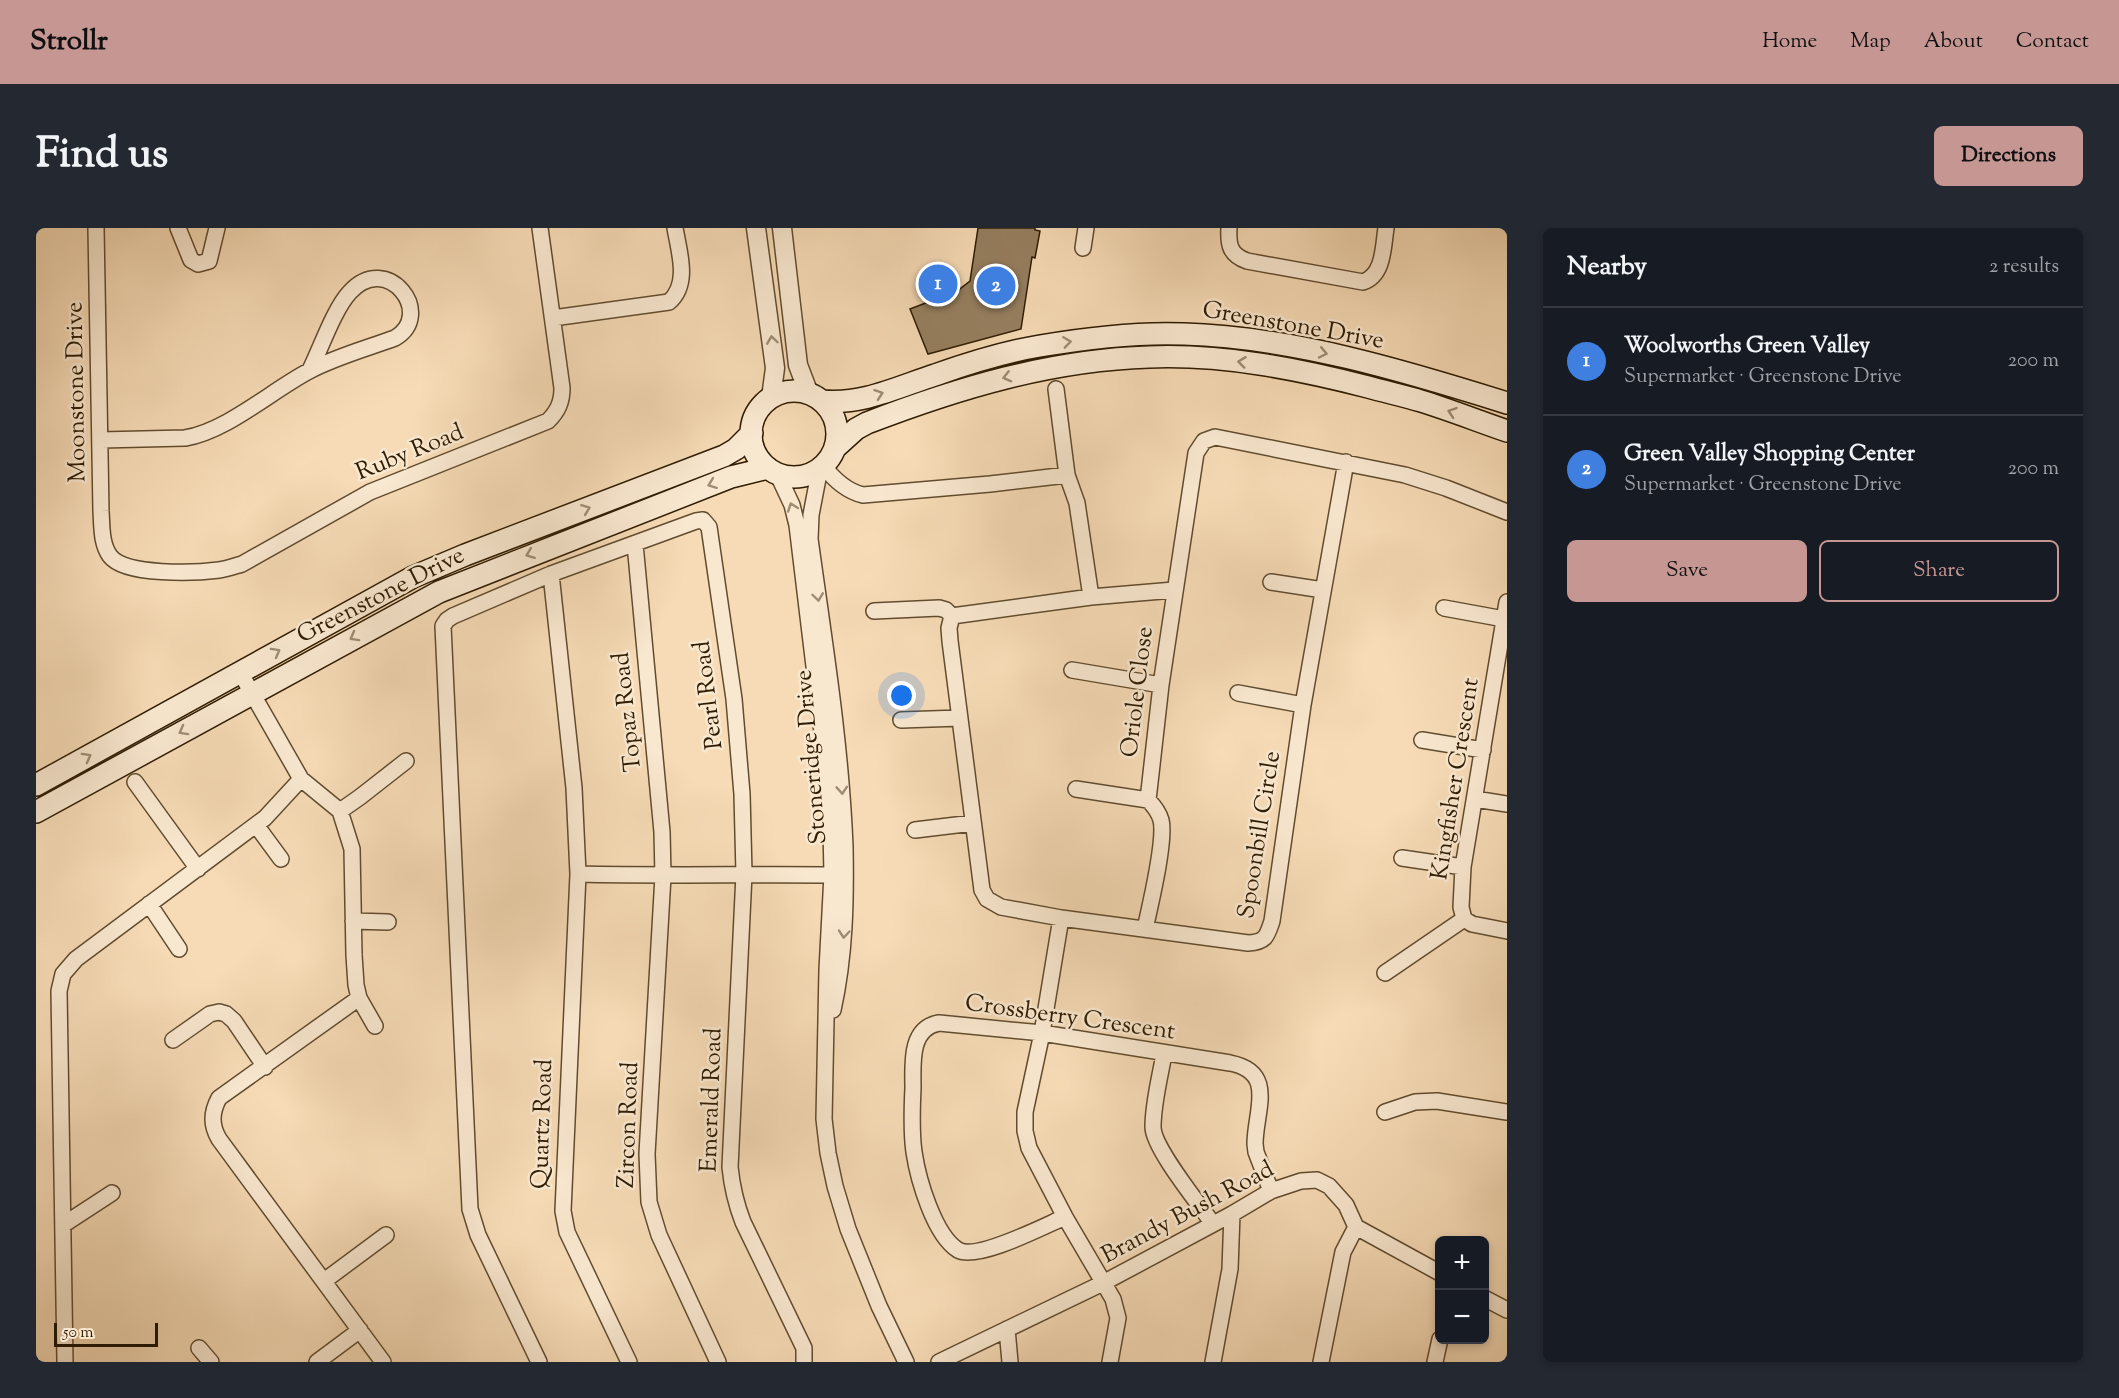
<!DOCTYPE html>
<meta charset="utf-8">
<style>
:root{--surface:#171b24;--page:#242831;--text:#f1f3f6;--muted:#9ea1a6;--line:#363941;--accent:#c59692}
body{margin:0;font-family:"Sorts Mill Goudy",serif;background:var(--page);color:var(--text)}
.controls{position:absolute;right:18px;bottom:18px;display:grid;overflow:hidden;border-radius:9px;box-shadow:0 3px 9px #0003}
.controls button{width:54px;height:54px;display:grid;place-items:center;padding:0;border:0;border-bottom:2px solid var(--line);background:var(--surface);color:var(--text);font:30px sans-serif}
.scale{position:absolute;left:18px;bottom:15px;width:104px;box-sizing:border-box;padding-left:6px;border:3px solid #2f1c02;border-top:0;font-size:16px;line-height:21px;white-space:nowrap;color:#2f1c02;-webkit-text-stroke:4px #f9e8d0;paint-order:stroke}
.you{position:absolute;left:866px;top:468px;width:21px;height:21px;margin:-15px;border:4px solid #fff;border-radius:50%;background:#1a73e8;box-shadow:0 0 0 9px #1a73e833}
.badge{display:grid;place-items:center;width:39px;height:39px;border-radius:50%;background:var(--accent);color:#fff;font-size:20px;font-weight:700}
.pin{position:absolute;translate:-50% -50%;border:3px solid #fff;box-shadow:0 2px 6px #0006}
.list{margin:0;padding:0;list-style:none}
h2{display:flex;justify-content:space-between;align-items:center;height:78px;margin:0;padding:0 24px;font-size:26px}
h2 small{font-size:20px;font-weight:400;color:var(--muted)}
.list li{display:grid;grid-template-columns:39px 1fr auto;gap:18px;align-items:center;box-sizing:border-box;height:108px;padding:0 24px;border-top:2px solid var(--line)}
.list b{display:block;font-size:22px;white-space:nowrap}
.list p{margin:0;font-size:20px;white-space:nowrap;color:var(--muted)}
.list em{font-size:20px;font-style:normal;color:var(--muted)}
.actions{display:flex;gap:12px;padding:18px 24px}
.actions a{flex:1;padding:14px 0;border:2px solid var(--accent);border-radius:9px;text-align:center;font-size:21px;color:var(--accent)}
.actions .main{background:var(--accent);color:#111}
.map{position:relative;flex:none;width:1471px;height:1134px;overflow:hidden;border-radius:9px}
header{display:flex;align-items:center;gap:36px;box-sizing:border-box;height:84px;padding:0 30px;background:var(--accent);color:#111}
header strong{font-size:28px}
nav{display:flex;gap:33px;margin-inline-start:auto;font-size:21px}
.intro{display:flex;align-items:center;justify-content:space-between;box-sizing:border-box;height:144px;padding:0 36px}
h1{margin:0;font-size:42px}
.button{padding:15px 27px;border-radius:9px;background:var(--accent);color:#111;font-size:21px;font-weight:700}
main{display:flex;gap:36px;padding:0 36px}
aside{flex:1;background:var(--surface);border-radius:9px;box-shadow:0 3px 9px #0003}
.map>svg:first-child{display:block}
.building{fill:#967f60;stroke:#2f1c02;stroke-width:1.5}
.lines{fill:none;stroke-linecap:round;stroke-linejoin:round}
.minor-casing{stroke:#614c2f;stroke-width:18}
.tertiary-casing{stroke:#614c2f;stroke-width:21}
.secondary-casing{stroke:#2f1c02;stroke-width:24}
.minor{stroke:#f9e8d0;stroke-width:15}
.tertiary{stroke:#f9e8d0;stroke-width:18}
.secondary{stroke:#f9e8d0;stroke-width:21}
.oneway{stroke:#9e8c73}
.labels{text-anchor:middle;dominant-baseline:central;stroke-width:5;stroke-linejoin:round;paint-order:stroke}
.street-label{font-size:24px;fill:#2f1c02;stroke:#f9e8d0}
</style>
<header>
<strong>Strollr</strong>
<nav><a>Home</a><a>Map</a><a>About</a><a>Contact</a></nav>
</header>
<div class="intro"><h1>Find us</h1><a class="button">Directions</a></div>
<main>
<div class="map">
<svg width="1471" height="1134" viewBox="0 0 1471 1134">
<rect width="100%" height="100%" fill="#f6dbb6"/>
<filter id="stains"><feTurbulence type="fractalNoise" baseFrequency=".00333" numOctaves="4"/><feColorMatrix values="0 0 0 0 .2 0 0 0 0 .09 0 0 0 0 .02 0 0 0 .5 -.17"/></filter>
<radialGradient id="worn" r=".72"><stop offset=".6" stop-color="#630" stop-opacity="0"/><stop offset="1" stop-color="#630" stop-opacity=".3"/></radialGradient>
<path class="building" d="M 942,0 L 999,0 L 999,2 L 1004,3 L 999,30 L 996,29 L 985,101 L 892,126 L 874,81 L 921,63 L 934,53 Z"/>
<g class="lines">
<defs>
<path id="minor" d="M 60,0 L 65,283 C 66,298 65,316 74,328 C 89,348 160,345 183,342 C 191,341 199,338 206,336 L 334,264 L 512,193 C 522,183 526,174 526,160 L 504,0
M 142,0 L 155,32 L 162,36 L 173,33 L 181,0
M 1193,0 C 1192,17 1194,27 1211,33 L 1327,54 C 1348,47 1347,19 1350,0
M 1047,20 L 1050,0
M 517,90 L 633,74 C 654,56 643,24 639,0
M 1020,161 L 1031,247 L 1041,275 L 1055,369
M 65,212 L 149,210 C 191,203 235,163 273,143 C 299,129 332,120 359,110 C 400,86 351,23 314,64 C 298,81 285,120 274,142
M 787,237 C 798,252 810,263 827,267 L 954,256 L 1031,247
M 784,240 L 775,287 L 774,311 C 788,413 805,515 809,619 C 810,673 809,728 797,782
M 741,245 L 756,277 L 761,297 L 787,513 L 795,599 L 796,647 L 791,742 L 788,891 L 792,925 L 799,958 L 812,1001 L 843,1078 L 870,1134
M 599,316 L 626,604 L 627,648 L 611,926 L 613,974 L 623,1007 L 682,1134
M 515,346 L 538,560 L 542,646 L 527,983 L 531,1004 L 593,1134
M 1235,354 L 1287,362
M 1138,362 L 1055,369 L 916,388 L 913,400 L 914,413 L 946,662 L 951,671 L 965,679 L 1025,690 L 1212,715 C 1230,714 1231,708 1236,693 L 1267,477 L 1310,234
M 1471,374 L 1427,639 L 1425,679 L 1428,691 L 1436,696 L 1471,703
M 1408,380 L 1468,391
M 838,383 L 903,380 L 910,382 L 916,388
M 1036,442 L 1125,457
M 204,444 L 265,551 L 304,583
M 1202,465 L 1267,477
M 865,492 L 924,490
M 1386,512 L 1447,522
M 99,554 L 162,641
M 1040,561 L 1112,572 C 1118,578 1123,585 1125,592 C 1130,612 1114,678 1109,701
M 1439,571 L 1471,576
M 1112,572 L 1125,457 L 1160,225 L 1168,213 L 1179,209 L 1369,247 L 1410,260 L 1471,284
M 220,597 L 245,631
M 879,602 L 937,595
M 1366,630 L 1427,639
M 542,646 C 629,648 716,646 803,647
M 113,676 L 143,721
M 1025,690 L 1006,805 L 989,884 L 989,903 L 993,920 L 1029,989 L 1077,1071 L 1082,1090 L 1074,1134
M 317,693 L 352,694
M 1349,745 L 1428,691
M 323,770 L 183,870 C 175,885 175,897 183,911 L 347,1134
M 339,798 L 323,770 L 320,757 L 318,727 L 316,621 L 304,583 L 324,569 L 370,533
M 137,812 L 174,786 L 183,784 L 190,786 L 198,793 L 229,839
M 1128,826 C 1124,849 1117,875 1117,899 C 1117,920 1164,977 1177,996
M 1349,884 L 1379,874 L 1401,873 L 1471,884
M 1029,989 C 1008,998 941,1033 922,1022 C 898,1007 882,951 878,924 C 875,903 876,881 877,860 C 877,837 873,800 903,795 L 1006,805 L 1194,835 C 1241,844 1219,883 1219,916 L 1220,924 L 1235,963
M 27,997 L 76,965
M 288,1053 L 350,1007
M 1448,1070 L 1471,1082
M 971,1101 L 974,1134
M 163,1120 L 175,1134
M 29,1134 L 23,763 L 27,746 L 40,731 L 229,590 L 265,551
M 281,1134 L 324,1102
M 503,1134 L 442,1007 L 434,981 L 407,398 L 411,392 L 417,388 L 515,346 L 660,293 L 667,292 L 673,299 L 698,471 L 706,566 L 708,646 L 694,939 C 696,959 700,976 707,994 L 768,1120 L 768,1134
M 903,1134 L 1067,1055 L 1196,986 L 1235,963 L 1265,953 L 1281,952 L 1293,958 L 1310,977 L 1320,999 L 1404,1045
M 1177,1134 L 1194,1041 L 1196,986
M 1285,1134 L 1307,1024 L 1320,999
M 1399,1134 L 1404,1111"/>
<path id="tertiary" d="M 720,0 L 739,140 L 735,170
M 746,0 L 762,137 L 773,166"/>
<path id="secondary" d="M715 206a43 43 0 1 1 86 0a43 43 0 1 1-86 0Z
M 786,173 C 826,177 862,159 899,147 C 933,135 968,124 1004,118 C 1051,110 1100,104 1148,106 C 1256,109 1369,143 1471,175
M 799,220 L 820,201 L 831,195 C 922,160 1015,132 1113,129 C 1187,126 1262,141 1332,159 C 1350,164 1368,168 1385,173 C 1414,182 1442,193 1471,203
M 0,557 L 377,349 L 429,327 L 688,228 L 700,221 L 716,205
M 0,584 L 403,364 L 695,249 L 732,240"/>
</defs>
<use href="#minor" class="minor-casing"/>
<use href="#tertiary" class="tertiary-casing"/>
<use href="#secondary" class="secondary-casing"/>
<use href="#minor" class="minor"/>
<use href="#tertiary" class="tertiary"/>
<use href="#secondary" class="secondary"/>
</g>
<defs><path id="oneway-chevron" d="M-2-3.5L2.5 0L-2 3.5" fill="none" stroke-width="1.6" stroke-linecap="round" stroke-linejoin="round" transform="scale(1.5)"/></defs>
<g class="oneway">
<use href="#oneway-chevron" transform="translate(736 112) rotate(-98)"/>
<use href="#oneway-chevron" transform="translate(1031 114) rotate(-8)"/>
<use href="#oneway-chevron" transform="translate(1287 125) rotate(12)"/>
<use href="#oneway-chevron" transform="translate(1206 134) rotate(-173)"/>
<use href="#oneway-chevron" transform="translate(971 149) rotate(166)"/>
<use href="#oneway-chevron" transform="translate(843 166) rotate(-19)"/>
<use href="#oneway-chevron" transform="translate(1416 184) rotate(-161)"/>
<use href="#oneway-chevron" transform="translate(676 256) rotate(159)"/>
<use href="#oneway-chevron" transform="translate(756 279) rotate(-110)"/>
<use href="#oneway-chevron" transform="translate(550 281) rotate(-21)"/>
<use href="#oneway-chevron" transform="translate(494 326) rotate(159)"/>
<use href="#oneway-chevron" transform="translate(782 369) rotate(82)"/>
<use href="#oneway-chevron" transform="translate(318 409) rotate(151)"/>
<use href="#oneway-chevron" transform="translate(240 424) rotate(-29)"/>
<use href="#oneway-chevron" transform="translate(147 503) rotate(151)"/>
<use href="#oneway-chevron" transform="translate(51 529) rotate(-29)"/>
<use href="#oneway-chevron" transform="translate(806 562) rotate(86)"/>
<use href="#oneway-chevron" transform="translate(808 706) rotate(95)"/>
</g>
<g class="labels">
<g class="street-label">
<text transform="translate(1257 98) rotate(10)">Greenstone Drive</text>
<text transform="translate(41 164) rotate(-91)">Moonstone Drive</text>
<text transform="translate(374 225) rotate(-22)">Ruby Road</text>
<text transform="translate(345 368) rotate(-27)">Greenstone Drive</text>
<text transform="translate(1102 464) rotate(-83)">Oriole Close</text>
<text transform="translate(673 467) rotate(-97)">Pearl Road</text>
<text transform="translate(592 484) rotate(-96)">Topaz Road</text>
<text transform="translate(776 529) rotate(-95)">Stoneridge Drive</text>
<text transform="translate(1420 551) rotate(-81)">Kingfisher Crescent</text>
<text transform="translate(1224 607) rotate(-81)">Spoonbill Circle</text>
<text transform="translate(1034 790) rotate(8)">Crossberry Crescent</text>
<text transform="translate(676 872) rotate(-88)">Emerald Road</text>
<text transform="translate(507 896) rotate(-88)">Quartz Road</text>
<text transform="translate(593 897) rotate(-88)">Zircon Road</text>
<text transform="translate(1152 985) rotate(-28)">Brandy Bush Road</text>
</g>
</g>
<rect width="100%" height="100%" filter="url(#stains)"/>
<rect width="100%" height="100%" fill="url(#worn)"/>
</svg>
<div class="controls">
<button>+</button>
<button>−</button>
</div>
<div class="scale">50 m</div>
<div class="you"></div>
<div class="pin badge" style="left:902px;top:56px;background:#3f7fe0">1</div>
<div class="pin badge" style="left:960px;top:58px;background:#3f7fe0">2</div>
</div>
<aside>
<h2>Nearby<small>2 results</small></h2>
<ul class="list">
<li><span class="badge" style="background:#3f7fe0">1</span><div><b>Woolworths Green Valley</b><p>Supermarket · Greenstone Drive</p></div><em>200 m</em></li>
<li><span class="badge" style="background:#3f7fe0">2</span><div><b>Green Valley Shopping Center</b><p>Supermarket · Greenstone Drive</p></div><em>200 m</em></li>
</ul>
<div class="actions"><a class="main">Save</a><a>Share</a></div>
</aside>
</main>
